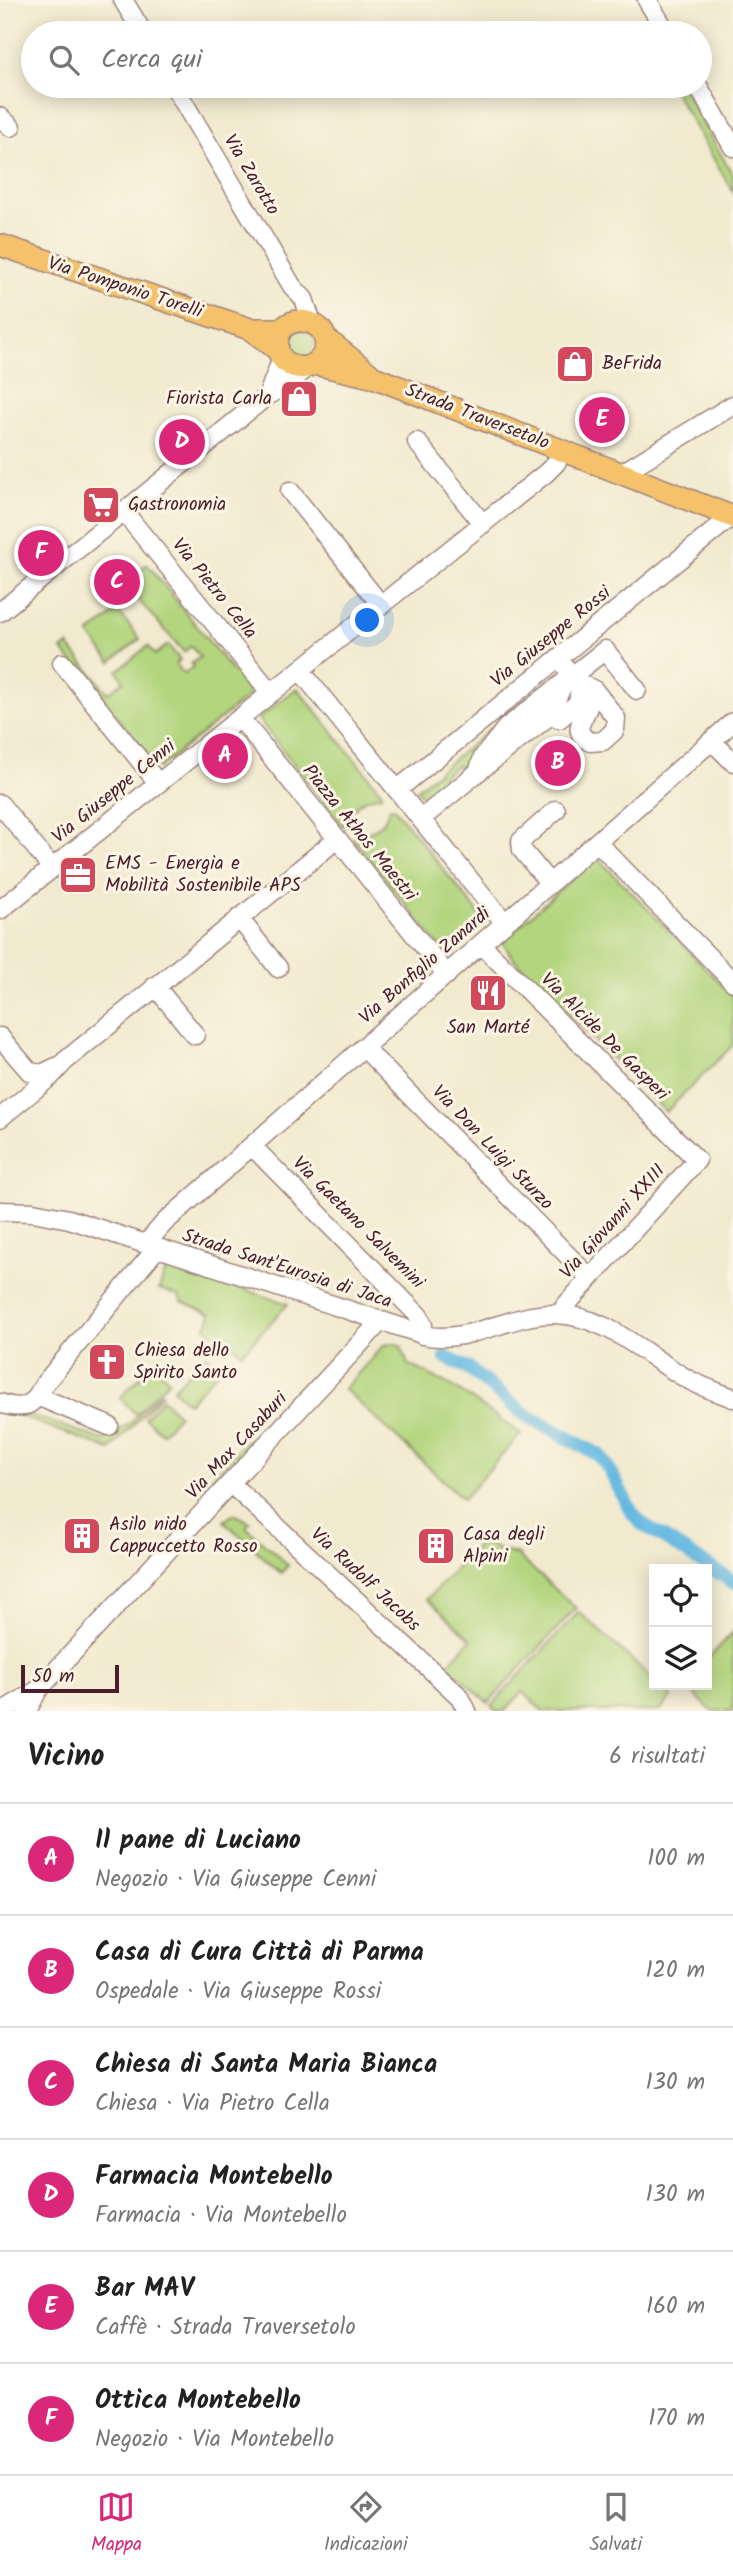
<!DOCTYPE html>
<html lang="it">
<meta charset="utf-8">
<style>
:root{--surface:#fff;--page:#f2f2f2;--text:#222;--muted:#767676;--line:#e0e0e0;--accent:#db2777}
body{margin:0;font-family:Kalam,sans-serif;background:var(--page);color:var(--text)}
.controls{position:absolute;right:21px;bottom:21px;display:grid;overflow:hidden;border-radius:0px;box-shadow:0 4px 18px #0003}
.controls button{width:63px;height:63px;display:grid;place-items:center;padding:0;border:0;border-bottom:2px solid var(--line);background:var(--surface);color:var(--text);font:35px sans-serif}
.scale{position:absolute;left:21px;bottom:18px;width:98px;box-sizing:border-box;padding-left:7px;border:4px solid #4a1f2b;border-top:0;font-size:19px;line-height:24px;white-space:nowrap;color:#4a1f2b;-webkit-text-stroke:5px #fcf5e5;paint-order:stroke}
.you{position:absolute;left:368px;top:621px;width:24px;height:24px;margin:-18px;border:5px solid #fff;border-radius:50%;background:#1a73e8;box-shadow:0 0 0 10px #1a73e833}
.badge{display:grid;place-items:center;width:46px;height:46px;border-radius:50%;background:var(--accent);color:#fff;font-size:23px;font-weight:700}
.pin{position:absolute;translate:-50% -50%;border:4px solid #fff;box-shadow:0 2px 7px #0006}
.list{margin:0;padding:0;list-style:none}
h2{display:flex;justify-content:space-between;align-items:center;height:91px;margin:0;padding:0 28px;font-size:30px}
h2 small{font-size:23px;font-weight:400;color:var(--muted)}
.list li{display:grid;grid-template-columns:46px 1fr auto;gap:21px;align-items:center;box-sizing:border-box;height:112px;padding:0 28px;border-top:2px solid var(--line)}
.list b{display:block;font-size:26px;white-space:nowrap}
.list p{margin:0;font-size:23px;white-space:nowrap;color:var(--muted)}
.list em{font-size:23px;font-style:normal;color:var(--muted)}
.icon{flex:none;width:38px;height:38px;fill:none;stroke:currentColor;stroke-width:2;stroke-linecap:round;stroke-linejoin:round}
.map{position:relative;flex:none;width:733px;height:1711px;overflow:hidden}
.search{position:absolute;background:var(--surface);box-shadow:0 4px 18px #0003;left:21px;right:21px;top:21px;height:77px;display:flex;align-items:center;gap:18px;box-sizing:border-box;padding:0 24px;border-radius:38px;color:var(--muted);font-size:26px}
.sheet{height:763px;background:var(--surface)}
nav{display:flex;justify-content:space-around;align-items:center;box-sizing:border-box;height:98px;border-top:2px solid var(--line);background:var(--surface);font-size:19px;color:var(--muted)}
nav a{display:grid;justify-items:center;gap:4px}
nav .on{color:var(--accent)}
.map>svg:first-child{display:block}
.green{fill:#b2d57e;stroke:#7e7a54;stroke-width:2}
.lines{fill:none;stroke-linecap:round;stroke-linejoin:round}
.canal{stroke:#65b9e1;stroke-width:14}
.minor-casing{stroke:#9e847d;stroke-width:21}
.major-casing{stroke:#9e847d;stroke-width:24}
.minor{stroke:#fff;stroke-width:18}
.major{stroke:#f5c16b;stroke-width:21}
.labels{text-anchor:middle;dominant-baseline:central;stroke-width:6;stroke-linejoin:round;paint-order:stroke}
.street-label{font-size:19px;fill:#4a1f2b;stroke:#fcf5e5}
.poi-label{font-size:19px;fill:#4a1f2b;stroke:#fcf5e5;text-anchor:start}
</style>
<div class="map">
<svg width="733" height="1711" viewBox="0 0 733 1711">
<rect width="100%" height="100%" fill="#fcf5e5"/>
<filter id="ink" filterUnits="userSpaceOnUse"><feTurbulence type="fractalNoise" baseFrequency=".0143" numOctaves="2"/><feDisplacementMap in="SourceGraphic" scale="14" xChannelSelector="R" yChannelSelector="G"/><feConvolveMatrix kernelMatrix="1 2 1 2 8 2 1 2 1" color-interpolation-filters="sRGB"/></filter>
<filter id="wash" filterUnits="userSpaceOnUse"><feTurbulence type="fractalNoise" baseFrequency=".00686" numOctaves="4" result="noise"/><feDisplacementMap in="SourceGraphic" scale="28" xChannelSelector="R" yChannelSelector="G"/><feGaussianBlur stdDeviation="1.57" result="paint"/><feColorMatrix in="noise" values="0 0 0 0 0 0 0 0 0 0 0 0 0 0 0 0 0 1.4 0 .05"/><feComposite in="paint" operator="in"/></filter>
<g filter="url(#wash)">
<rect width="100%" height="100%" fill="#f2eacf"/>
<path class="green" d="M 671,86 L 681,86 L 733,175 L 733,192 Z
M 293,327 L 312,334 L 314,345 L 310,354 L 300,358 L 290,356 L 283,338 Z
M 147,564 L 251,694 L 159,768 L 62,650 L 68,645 L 108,693 L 124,681 L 117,671 L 148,646 L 155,655 L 168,645 L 180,660 L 176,664 L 184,674 L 193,667 L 191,664 L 200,657 L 191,646 L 184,652 L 134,595 L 142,589 L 132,577 Z
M 118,611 L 140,639 L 111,662 L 89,634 Z
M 557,675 L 558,678 L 491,738 L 466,772 L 465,773 L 457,765 L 442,777 L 449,786 L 428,803 L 417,789 Z
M 297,688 L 382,793 L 380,796 C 359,797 352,810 343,826 L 258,719 Z
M 393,807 L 485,921 L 447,956 L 353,838 C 370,832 384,828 389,809 Z
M 597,857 L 733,996 L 733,1045 L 666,1112 L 512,957 L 502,941 Z
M 160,1261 L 288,1304 L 242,1353 L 220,1333 L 216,1336 L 206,1328 L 211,1314 L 181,1301 L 179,1296 L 159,1289 L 166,1270 L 159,1265 Z
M 394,1343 L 401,1346 L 408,1364 L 454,1387 L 521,1434 L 463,1499 L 344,1389 L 384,1345 Z
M 206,1354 L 221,1368 L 188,1403 L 173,1389 Z
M 153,1364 L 169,1380 L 136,1414 L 120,1398 Z
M 161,1392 L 162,1394 L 110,1450 L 10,1412 L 13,1409 L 103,1440 L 130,1423 Z
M 162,1399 L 179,1415 L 162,1433 L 145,1418 Z
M 248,1439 L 255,1446 L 214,1491 L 205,1485 Z
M 234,1514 L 250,1522 L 246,1527 L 288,1565 L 281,1573 L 224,1521 Z
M 483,1540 L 499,1550 L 517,1555 L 576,1608 L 488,1703 L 447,1665 L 471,1639 L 427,1599 Z
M 579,1612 L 654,1680 L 654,1685 L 659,1685 L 672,1697 L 659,1711 L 543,1711 L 522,1692 L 505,1711 L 497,1711 L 491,1706 Z
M 733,1632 L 733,1711 L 712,1711 L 684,1685 L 707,1685 L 707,1660 Z"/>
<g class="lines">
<path class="canal" d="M 445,1357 L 468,1368 L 524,1414 L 599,1455 L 609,1469 L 631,1511 L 641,1523 L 733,1582"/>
</g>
</g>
<g filter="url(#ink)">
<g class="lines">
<defs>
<path id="minor" d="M 123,0 L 143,33
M 647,0 L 667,33
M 174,86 L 292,286 L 304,299 L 312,323
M 698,86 L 733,147
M 0,117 L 11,127
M 268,395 L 282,358
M 417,442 L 483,524
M 622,473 L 733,405
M 290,491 L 381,605
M 124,512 L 271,693
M 0,612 L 268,395 L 288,385 L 306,368
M 62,663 L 158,783
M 565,667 C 571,674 589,691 589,698 C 591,716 566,728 590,742 L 603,741 L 615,730 L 616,718 L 594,690 L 579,683
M 300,670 L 505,923
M 240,718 L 447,975
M 559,719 L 578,703 L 580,687
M 712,741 L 733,762
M 478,772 L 548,717 L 563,685
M 397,790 L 731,517
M 0,804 L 52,868
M 421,819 L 478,772 L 483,757 L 506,728 L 605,650 L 637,690
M 597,842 L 733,982
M 550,884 L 522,850 L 521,841 L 556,810
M 0,910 L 546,473 L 556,463 L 563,450
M 239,918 L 278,968
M 481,944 L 697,1160 L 565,1306 L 561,1314
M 155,986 L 195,1035
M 0,1037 L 30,1072 L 42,1074 L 56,1067
M 364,1048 L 590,1278
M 0,1118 L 50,1077 L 65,1061 L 337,839
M 252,1146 L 419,1316 L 423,1325 L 422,1335
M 0,1211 L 33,1212 L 69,1219 L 428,1336 C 472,1343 511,1313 555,1314 C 604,1315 639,1350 679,1374 C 695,1385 715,1391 733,1398
M 146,1244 L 164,1223 L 733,722
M 0,1403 C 14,1408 28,1410 37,1396
M 109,1426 L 37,1396 L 45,1383 L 157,1248
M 230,1483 L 460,1697 L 467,1711
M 3,1711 L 38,1690
M 27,1711 L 38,1690 L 380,1322"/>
<path id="major" d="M 0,245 L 250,329 L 282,329
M 250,329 C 259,336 268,342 276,349 C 280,353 281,359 286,362 C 298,372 316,368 323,354 C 340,317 271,305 278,351
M 324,337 L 369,373
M 315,364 L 376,378 L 733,517"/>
</defs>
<use href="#minor" class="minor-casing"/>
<use href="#major" class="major-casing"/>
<use href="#minor" class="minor"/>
<use href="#major" class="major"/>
</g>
</g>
<defs>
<symbol id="shop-square" viewBox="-11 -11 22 22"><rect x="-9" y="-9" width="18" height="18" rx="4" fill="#d1495b" stroke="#fcf5e5"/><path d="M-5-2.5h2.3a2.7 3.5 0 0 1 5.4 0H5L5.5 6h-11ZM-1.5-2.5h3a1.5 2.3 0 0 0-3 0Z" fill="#fff"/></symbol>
<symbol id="supermarket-square" viewBox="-11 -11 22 22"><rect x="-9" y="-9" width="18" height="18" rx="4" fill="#d1495b" stroke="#fcf5e5"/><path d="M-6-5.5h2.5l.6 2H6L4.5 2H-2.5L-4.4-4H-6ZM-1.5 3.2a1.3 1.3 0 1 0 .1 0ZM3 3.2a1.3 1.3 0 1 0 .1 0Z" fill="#fff"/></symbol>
<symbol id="office-square" viewBox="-11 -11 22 22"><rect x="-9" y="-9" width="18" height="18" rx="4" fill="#d1495b" stroke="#fcf5e5"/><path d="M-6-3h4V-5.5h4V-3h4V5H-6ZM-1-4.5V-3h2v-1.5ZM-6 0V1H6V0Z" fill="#fff"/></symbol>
<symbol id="restaurant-square" viewBox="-11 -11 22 22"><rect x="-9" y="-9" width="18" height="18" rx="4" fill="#d1495b" stroke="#fcf5e5"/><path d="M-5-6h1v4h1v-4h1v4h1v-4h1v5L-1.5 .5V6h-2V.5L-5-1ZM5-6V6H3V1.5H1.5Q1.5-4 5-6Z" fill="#fff"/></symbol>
<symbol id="church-square" viewBox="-11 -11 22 22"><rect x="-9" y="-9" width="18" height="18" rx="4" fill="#d1495b" stroke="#fcf5e5"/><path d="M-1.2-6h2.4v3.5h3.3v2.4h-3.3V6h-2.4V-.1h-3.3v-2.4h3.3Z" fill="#fff"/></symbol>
<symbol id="building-square" viewBox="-11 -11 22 22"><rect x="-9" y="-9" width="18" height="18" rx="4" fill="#d1495b" stroke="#fcf5e5"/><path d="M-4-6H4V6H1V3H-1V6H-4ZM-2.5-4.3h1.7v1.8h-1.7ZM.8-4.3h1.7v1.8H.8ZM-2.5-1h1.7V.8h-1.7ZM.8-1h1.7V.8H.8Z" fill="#fff"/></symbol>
</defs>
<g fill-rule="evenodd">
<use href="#shop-square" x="553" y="342" width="44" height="44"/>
<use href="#shop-square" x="277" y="377" width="44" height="44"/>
<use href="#supermarket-square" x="79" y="483" width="44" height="44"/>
<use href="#office-square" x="56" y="853" width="44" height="44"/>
<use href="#restaurant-square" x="466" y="971" width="44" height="44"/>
<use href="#church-square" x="85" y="1340" width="44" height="44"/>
<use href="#building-square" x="60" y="1514" width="44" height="44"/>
<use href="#building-square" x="414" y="1524" width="44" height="44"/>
</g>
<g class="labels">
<g class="street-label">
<text transform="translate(251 175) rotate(59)">Via Zarotto</text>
<text transform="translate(125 288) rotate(18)">Via Pomponio Torelli</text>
<text transform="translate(477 417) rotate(21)">Strada Traversetolo</text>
<text transform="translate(214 589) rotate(51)">Via Pietro Cella</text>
<text transform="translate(551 637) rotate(-39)">Via Giuseppe Rossi</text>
<text transform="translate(114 792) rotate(-39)">Via Giuseppe Cenni</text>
<text transform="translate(359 833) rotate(51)">Piazza Athos Maestri</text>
<text transform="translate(425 966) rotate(-41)">Via Bonfiglio Zanardi</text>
<text transform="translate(604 1037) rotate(45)">Via Alcide De Gasperi</text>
<text transform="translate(492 1148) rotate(46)">Via Don Luigi Sturzo</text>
<text transform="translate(613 1222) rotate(-48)">Via Giovanni XXIII</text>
<text transform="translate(358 1223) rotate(45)">Via Gaetano Salvemini</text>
<text transform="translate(287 1269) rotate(18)">Strada Sant'Eurosia di Jaca</text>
<text transform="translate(237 1446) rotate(-47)">Via Max Casaburi</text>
<text transform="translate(365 1580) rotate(43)">Via Rudolf Jacobs</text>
</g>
<g class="poi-label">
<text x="602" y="364">BeFrida</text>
<text x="272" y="399" text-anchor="end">Fiorista Carla</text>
<text x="128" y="505">Gastronomia</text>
<text x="105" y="864">EMS - Energia e<tspan x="105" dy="22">Mobilità Sostenibile APS</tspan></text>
<text x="488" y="1028" text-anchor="middle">San Marté</text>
<text x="134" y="1351">Chiesa dello<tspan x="134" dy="22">Spirito Santo</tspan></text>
<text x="109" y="1525">Asilo nido<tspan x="109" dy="22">Cappuccetto Rosso</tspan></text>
<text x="463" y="1535">Casa degli<tspan x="463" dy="22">Alpini</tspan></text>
</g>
</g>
</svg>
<div class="controls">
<button><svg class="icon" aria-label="locate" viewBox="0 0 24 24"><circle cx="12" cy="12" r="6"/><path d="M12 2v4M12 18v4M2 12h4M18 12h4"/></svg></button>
<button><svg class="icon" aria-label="layers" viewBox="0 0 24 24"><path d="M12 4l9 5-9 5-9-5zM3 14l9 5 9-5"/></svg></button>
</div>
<div class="scale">50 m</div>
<div class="you"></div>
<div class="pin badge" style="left:225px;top:756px">A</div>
<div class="pin badge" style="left:558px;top:763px">B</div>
<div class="pin badge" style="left:117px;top:582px">C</div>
<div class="pin badge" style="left:182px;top:442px">D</div>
<div class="pin badge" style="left:602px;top:420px">E</div>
<div class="pin badge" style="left:41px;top:553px">F</div>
<div class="search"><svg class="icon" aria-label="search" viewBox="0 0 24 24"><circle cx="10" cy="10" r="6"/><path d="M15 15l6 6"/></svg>Cerca qui</div>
</div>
<section class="sheet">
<h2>Vicino<small>6 risultati</small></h2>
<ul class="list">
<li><span class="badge">A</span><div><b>Il pane di Luciano</b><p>Negozio · Via Giuseppe Cenni</p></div><em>100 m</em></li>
<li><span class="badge">B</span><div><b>Casa di Cura Città di Parma</b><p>Ospedale · Via Giuseppe Rossi</p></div><em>120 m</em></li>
<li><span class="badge">C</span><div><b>Chiesa di Santa Maria Bianca</b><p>Chiesa · Via Pietro Cella</p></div><em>130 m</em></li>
<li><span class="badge">D</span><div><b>Farmacia Montebello</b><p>Farmacia · Via Montebello</p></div><em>130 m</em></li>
<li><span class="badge">E</span><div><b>Bar MAV</b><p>Caffè · Strada Traversetolo</p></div><em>160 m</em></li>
<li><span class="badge">F</span><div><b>Ottica Montebello</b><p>Negozio · Via Montebello</p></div><em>170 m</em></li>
</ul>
</section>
<nav>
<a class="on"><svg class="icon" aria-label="map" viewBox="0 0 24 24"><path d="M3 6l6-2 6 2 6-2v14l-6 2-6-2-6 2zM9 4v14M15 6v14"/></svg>Mappa</a>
<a><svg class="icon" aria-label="directions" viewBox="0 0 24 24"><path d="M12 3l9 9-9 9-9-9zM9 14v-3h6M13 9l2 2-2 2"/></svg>Indicazioni</a>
<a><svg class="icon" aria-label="saved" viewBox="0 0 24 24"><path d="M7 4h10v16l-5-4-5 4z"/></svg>Salvati</a>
</nav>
